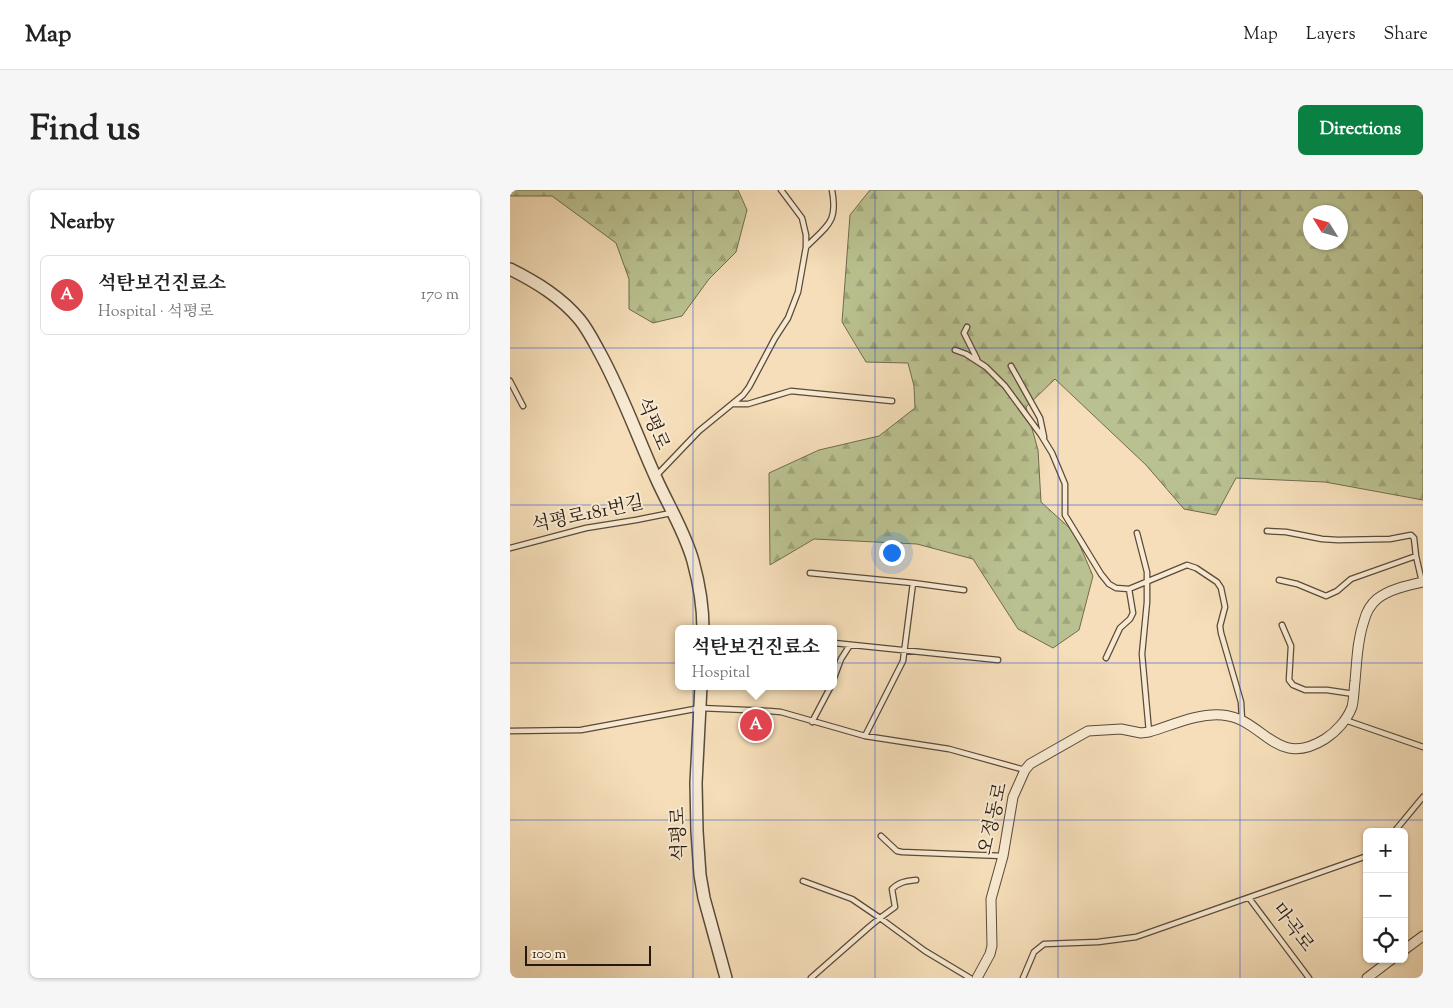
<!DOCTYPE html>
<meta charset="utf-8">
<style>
:root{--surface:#fff;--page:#f6f6f6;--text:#222;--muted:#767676;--line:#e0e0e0;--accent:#0b8043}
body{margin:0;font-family:"Sorts Mill Goudy","Noto Serif KR",serif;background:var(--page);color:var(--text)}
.controls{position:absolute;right:15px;bottom:15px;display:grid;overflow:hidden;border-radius:8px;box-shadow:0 1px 4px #0004}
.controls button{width:45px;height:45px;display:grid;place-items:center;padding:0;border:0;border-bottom:1px solid var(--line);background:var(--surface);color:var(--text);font:25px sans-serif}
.compass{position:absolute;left:793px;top:15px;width:45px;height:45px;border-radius:50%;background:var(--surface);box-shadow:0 1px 4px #0004;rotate:307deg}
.scale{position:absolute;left:15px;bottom:12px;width:126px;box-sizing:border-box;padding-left:5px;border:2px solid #27180e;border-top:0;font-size:14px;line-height:18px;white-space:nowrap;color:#27180e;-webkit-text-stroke:4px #f8ead2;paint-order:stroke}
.you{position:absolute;left:381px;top:362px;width:18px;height:18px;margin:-12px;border:4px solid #fff;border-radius:50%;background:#1a73e8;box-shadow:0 0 0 8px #1a73e833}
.badge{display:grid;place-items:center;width:32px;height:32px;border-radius:50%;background:var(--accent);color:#fff;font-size:16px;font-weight:700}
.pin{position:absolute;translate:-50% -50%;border:2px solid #fff;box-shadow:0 1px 5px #0006}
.popup{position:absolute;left:165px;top:435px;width:162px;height:65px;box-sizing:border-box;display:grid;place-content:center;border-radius:8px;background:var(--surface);filter:drop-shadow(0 1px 4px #0005);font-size:16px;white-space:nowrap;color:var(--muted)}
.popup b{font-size:19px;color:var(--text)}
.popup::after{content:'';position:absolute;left:50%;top:100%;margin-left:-10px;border:10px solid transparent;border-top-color:var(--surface)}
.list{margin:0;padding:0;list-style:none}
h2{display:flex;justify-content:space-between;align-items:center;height:65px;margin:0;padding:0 20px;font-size:21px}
h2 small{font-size:16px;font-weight:400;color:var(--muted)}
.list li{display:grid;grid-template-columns:32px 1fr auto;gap:15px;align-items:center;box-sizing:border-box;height:80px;margin:0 10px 10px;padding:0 10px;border:1px solid var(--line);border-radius:8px}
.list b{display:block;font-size:19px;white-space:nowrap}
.list p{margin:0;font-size:16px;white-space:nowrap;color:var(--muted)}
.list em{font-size:16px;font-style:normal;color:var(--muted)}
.icon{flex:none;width:28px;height:28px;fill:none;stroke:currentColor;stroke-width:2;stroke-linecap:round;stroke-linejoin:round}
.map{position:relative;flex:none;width:913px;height:788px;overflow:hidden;border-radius:8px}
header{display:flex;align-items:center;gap:30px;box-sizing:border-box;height:70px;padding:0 25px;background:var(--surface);border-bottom:1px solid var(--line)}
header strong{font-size:24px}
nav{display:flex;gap:28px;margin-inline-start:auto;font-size:18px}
.intro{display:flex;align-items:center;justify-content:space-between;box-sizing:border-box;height:120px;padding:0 30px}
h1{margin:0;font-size:35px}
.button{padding:12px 22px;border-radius:8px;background:var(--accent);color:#fff;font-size:18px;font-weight:700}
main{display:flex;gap:30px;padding:0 30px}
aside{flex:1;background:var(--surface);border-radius:8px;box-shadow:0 1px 4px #0004}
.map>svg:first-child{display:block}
.forest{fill:url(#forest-firs);stroke:#706c4f;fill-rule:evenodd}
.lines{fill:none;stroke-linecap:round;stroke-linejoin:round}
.service-casing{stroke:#5a4a39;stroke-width:7}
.minor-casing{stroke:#5a4a39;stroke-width:11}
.tertiary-casing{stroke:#5a4a39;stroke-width:14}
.service{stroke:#f8ead2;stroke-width:4.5}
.minor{stroke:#f8ead2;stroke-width:9}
.tertiary{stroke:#f8ead2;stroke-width:11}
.grid{fill:none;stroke:#1d4ed8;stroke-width:1;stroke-opacity:0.55}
.labels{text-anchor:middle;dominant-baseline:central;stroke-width:4;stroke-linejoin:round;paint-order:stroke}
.street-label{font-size:19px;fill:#27180e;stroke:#f8ead2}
</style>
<header>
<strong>Map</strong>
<nav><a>Map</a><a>Layers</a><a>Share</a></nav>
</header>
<div class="intro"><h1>Find us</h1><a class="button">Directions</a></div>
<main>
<aside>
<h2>Nearby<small></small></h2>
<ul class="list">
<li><span class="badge" style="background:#e0444e">A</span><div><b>석탄보건진료소</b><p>Hospital · 석평로</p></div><em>170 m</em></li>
</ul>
</aside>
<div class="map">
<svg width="913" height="788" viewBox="0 0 913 788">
<defs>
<pattern id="forest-firs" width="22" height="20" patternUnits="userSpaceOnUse" patternTransform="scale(1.25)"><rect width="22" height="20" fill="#bac190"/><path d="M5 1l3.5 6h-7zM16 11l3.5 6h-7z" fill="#a0a57b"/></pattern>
</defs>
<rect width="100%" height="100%" fill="#f5deb9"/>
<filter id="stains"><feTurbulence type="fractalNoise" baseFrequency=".004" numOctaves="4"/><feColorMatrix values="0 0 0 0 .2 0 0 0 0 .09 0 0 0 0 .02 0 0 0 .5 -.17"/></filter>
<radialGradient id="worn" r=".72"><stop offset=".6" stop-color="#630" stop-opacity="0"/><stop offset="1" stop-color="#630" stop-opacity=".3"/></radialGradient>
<path class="forest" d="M 0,0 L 228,0 L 237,20 L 226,62 L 199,89 L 172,126 L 143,133 L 119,119 L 119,89 L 106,53 L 42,6 L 0,6 Z
M 360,0 L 913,0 L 913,310 L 815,292 L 726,288 L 706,325 L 674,319 L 636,275 L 545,189 L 516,217 L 528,260 L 531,312 L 564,342 L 583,386 L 569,440 L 543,458 L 508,439 L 463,369 L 407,354 L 304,349 L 260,375 L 259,283 L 309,260 L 369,246 L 405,218 L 404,196 L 398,173 L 356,172 L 332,132 L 340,25 ZM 801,22 L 831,22 L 831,52 L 801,52 Z"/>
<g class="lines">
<defs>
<path id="service" d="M 296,57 C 318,35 328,32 322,0
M 457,137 L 454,143 L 467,169
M 445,160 L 456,164 L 476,177 L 495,196 L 531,245 L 542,263 L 555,294 L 555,325 L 591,384 L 599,394 L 606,398 L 619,399 L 677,375 L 686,378 L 707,392 L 711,398 L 715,417 L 710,436 L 711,443 L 731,512 L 732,530
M 501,176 L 530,228 L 534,247
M 0,191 L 13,216
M 223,214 L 238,214 L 281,201 L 382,211
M 146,286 L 189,241 L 233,205 L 239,197 L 265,148 L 278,128 L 288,102 L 296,57 L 296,45 L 292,28 L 271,0
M 757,341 L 776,342 L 812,349 L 828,350 L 880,349 L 901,345 L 904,348 L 906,366
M 627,343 L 637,382 L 637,412 L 632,464 L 639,542
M 0,358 L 76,338 L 126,330 L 161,323
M 300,383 L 403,393
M 769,390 L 787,394 L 816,406 L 827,401 L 841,389 L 906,366 L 912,392
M 772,435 L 781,456 L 779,490 L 783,495 L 795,500 L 817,500 L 844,504
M 324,453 L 488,470
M 596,468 L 610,438 L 620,429 L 623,423 L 619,399
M 324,488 L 331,469 L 340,455
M 835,530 L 913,557
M 302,532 L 321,496
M 0,541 L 71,540 L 190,518 L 259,521 L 271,522 L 355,546 L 439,559 L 515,580
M 355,546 L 393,471 L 403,393 L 454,400
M 884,642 L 913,607
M 371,646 L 387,661 L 392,662 L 493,666
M 293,691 L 342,709 L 370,728 L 385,717 L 382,699 C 389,692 396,691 406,690
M 739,708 L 799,788
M 301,788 L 359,737 L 370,728 L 415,761 L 460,788
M 513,788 L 524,762 L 534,754 L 588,752 L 626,747 L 857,666"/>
<path id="minor" d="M 894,760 L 913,746
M 467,788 L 480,764 L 482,756 L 481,709 L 493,666 L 503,607 L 515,580 L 520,574 L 578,541 L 611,539 L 631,543 L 639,542 C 663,535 687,523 712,525 C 754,528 765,580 815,549 C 826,542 837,530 842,517 C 844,509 844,499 845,491 C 847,471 847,451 854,431 C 856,423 860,415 867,409 C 879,399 899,395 913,392
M 857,788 L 882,769"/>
<path id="tertiary" d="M 0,79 C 26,92 51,107 70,130 C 78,140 84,152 90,163 C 112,203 127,246 146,288 C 158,315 175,342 183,371 C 189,393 193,416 193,439
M 191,496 L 186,593 L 187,641 L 190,685 L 194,708 L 216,788"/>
</defs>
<use href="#service" class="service-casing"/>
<use href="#minor" class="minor-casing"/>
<use href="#tertiary" class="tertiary-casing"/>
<use href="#service" class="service"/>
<use href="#minor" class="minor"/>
<use href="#tertiary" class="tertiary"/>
</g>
<path class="grid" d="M 183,0 L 183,788M 365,0 L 365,788M 548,0 L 548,788M 730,0 L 730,788M 0,158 L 913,158M 0,315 L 913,315M 0,473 L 913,473M 0,630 L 913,630"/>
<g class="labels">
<g class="street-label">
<text transform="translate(142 234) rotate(67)">석평로</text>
<text transform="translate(78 325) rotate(-12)">석평로181번길</text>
<text transform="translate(484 629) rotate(-77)">오정동로</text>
<text transform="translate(170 644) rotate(-92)">석평로</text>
<text transform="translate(782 738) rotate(53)">마곡로</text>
</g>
</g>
<rect width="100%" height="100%" filter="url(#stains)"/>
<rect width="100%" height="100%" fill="url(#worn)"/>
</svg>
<div class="controls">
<button>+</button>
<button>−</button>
<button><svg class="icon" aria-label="locate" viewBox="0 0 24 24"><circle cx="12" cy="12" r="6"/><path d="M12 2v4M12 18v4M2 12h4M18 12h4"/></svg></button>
</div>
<svg class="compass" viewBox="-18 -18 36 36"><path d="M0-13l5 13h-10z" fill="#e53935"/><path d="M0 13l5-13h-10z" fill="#767676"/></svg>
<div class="scale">100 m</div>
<div class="you"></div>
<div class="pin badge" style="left:246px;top:535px;background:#e0444e">A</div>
<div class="popup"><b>석탄보건진료소</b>Hospital</div>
</div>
</main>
